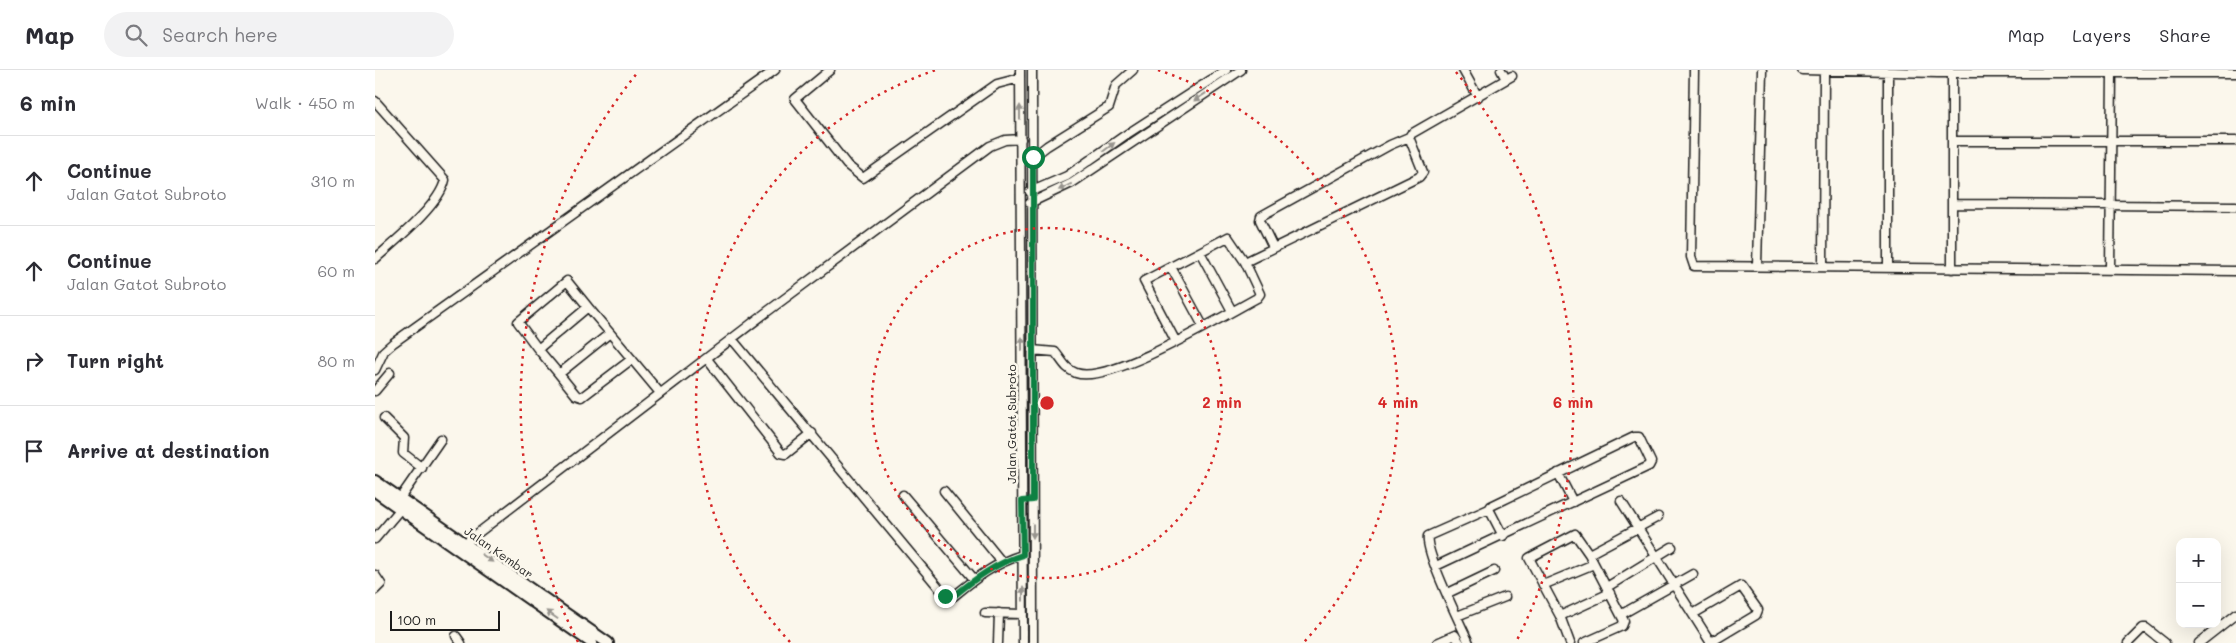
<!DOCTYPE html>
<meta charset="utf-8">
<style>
:root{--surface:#fff;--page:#f2f2f3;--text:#2b2b33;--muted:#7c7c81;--line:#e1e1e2}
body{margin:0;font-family:Mali,sans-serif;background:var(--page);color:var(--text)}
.controls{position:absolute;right:15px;bottom:15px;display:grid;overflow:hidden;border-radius:10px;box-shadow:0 5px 20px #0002}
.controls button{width:45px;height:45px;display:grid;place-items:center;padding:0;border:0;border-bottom:1px solid var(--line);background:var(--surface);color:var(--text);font:25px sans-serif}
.scale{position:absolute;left:15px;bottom:12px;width:110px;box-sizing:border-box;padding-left:5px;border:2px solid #1c1c1c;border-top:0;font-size:14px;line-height:18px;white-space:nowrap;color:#1c1c1c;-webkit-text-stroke:4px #fbf7ec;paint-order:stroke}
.stop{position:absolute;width:15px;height:15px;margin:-11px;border:4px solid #0b8043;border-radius:50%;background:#fff}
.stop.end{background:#0b8043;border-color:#fff;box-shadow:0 1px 5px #0008}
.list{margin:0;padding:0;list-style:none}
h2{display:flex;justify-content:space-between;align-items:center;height:65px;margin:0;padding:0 20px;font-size:21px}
h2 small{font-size:16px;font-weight:400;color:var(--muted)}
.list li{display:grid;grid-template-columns:32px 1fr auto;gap:15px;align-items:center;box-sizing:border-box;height:90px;padding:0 20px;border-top:1px solid var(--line)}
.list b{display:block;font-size:19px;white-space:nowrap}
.list p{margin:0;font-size:16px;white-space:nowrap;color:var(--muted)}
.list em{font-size:16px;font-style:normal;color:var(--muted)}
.icon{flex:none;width:28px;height:28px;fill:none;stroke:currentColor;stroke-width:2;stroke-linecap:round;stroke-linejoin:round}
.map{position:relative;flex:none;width:1861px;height:573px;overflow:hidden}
header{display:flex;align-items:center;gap:30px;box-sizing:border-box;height:70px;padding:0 25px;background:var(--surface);border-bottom:1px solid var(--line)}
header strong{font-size:24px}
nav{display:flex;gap:28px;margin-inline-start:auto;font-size:18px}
.search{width:350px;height:45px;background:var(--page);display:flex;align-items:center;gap:12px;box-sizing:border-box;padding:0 18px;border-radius:28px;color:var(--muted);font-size:19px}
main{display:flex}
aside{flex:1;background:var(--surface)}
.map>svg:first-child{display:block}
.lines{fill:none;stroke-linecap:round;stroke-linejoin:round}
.minor-casing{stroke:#1c1c1c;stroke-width:11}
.major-casing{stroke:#1c1c1c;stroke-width:14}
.minor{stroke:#fbf7ec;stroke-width:8}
.major{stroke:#fbf7ec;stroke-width:10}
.oneway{fill:#97948e}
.route{stroke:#0b8043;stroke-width:6}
.ring{fill:none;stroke:#d62828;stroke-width:2.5;stroke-dasharray:2.5 5}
.labels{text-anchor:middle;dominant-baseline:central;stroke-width:5;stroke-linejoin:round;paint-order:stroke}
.street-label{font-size:12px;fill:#1c1c1c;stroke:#fbf7ec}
.centre{fill:#d62828;stroke:#fbf7ec;stroke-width:2.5}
.ring-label{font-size:15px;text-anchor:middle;font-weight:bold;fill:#d62828;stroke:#fbf7ec;stroke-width:5;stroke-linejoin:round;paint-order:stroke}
</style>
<header>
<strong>Map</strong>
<div class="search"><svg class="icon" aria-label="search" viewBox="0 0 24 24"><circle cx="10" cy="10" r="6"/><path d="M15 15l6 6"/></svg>Search here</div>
<nav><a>Map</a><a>Layers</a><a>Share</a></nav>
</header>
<main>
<aside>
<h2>6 min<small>Walk · 450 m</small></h2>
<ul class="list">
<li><svg class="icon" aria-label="ahead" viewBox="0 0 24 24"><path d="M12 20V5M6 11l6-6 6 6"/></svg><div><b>Continue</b><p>Jalan Gatot Subroto</p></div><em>310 m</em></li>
<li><svg class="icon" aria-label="ahead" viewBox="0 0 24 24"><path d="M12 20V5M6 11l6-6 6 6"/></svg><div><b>Continue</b><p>Jalan Gatot Subroto</p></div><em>60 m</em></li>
<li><svg class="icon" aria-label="right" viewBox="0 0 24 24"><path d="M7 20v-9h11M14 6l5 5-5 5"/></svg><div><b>Turn right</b></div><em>80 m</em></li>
<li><svg class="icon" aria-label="arrive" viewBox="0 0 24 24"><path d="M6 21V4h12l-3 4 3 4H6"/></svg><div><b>Arrive at destination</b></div></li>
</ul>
</aside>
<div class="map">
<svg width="1861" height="573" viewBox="0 0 1861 573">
<rect width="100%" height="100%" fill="#fbf7ec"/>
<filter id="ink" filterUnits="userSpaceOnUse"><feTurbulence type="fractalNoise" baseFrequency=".02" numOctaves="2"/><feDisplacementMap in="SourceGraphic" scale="10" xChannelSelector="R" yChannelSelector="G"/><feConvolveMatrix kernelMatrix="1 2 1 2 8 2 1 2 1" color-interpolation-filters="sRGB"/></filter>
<g filter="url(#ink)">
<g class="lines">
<defs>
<path id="minor" d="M 455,0 L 420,29 L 472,95 L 488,108 L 622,14 L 645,8
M 645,0 L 648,573
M 657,0 L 658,573
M 1088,0 L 1103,27
M 1126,0 L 1131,9
M 1319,0 L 1316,187 L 1319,196 L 1861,201
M 1427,0 L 1563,3 L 1861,3
M 0,31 L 70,110 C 65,135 19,172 0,189
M 1578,71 L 1861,71
M 658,87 L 672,76 L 734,37 L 741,15 L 758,0
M 655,122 L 692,106 L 749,66 L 851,0
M 655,133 L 697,113 L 866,0
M 1578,134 L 1861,136
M 898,177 L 885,150 L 886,146 L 1015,75 L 1034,67
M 825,182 L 857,241
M 1382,196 L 1387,0
M 796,197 L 828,256
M 1448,197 L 1449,1
M 1513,198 L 1513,2
M 1577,199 L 1577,3
M 1735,199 L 1737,3
M 357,269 L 570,525 L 579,526 C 601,508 620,493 647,485
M 800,270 L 769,211 L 853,167 L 870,192
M 163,279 L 143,252 L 192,211 L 213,237
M 657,280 L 680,282 C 687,290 690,299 701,303 C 735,315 848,246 882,228 L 885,224 L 870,192 L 1044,107 L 1048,102 L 1034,67 L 1036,64 L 1137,6
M 257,289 L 207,327 L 201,325 L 184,304 L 235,263 L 285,323
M 332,289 L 406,383 L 411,384 L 437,363
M 0,300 L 9,281 L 18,273 L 400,0
M 184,304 L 163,279 L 213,237 L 235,263
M 0,321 L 15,303
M 9,348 L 29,368 L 28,383 L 47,398
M 1183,403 L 1198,432
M 569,421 L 626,491
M 528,425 L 599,509
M 23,431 L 66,369
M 1246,431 L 1336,573
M 1114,439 L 1128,466
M 0,469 L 28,436
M 90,473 L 393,241 L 615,76 L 630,70 L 646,69
M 1214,484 L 1283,447
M 1061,496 L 1274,396 L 1276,392 L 1265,369 L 1264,367 L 1259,367 L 1116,436 L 1114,439 L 1053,466 C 1049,481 1086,555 1094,573
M 0,505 L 6,514 L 0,520
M 1168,515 L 1219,494
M 1232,517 L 1297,477
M 1073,523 L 1119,501
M 610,543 L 648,544
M 1247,544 L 1318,504
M 1318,544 L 1366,516 L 1383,540 L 1381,545 L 1336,572
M 1082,546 L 1130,527
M 1185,546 L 1235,523
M 81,566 L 86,573
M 623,573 L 624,543
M 1062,573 L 1080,565 L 1085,573
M 1195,573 L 1185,546 L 1154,488 L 1200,464 L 1214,484 L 1249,551 L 1247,556 L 1209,573
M 1753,573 L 1768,558 L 1771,558 L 1790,573
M 1824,573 L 1861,544"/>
<path id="major" d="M 0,411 L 233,573
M 0,421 L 217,573"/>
</defs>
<use href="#minor" class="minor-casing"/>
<use href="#major" class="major-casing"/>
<use href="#minor" class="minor"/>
<use href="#major" class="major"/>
</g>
<defs><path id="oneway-solid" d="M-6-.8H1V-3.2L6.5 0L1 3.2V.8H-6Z" transform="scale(1.25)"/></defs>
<g class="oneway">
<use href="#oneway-solid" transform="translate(825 27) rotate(147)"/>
<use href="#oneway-solid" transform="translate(645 42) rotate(-90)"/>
<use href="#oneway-solid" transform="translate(734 77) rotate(-37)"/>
<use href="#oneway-solid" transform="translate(690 117) rotate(154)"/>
<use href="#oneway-solid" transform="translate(647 274) rotate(-90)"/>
<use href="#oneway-solid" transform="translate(658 461) rotate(90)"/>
<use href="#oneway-solid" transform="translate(112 488) rotate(35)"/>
<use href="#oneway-solid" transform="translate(648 524) rotate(-90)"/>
<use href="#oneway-solid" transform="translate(177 545) rotate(-145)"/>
</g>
</g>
<g class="lines" filter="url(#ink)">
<path class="route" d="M 570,526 L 579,526 C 601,508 621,493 648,485 L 647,431 L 658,430 L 658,87"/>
</g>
<g class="ring">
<circle cx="672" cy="333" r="175"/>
<path d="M415 572A351 351 0 0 1 561 0M783 0A351 351 0 0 1 929 572"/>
<path d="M203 572A526 526 0 0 1 263 2M1081 2A526 526 0 0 1 1141 572"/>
</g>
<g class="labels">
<g class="street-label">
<text transform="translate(636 354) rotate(-90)">Jalan Gatot Subroto</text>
<text transform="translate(124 482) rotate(35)">Jalan Kembar</text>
</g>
</g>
<circle cx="672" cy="333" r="8" class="centre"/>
<g class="ring-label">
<text x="847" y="338">2 min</text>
<text x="1023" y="338">4 min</text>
<text x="1198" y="338">6 min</text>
</g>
</svg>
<div class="controls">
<button>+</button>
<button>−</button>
</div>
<div class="scale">100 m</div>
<div class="stop" style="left:658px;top:87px"></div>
<div class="stop end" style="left:570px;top:526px"></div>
</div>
</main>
